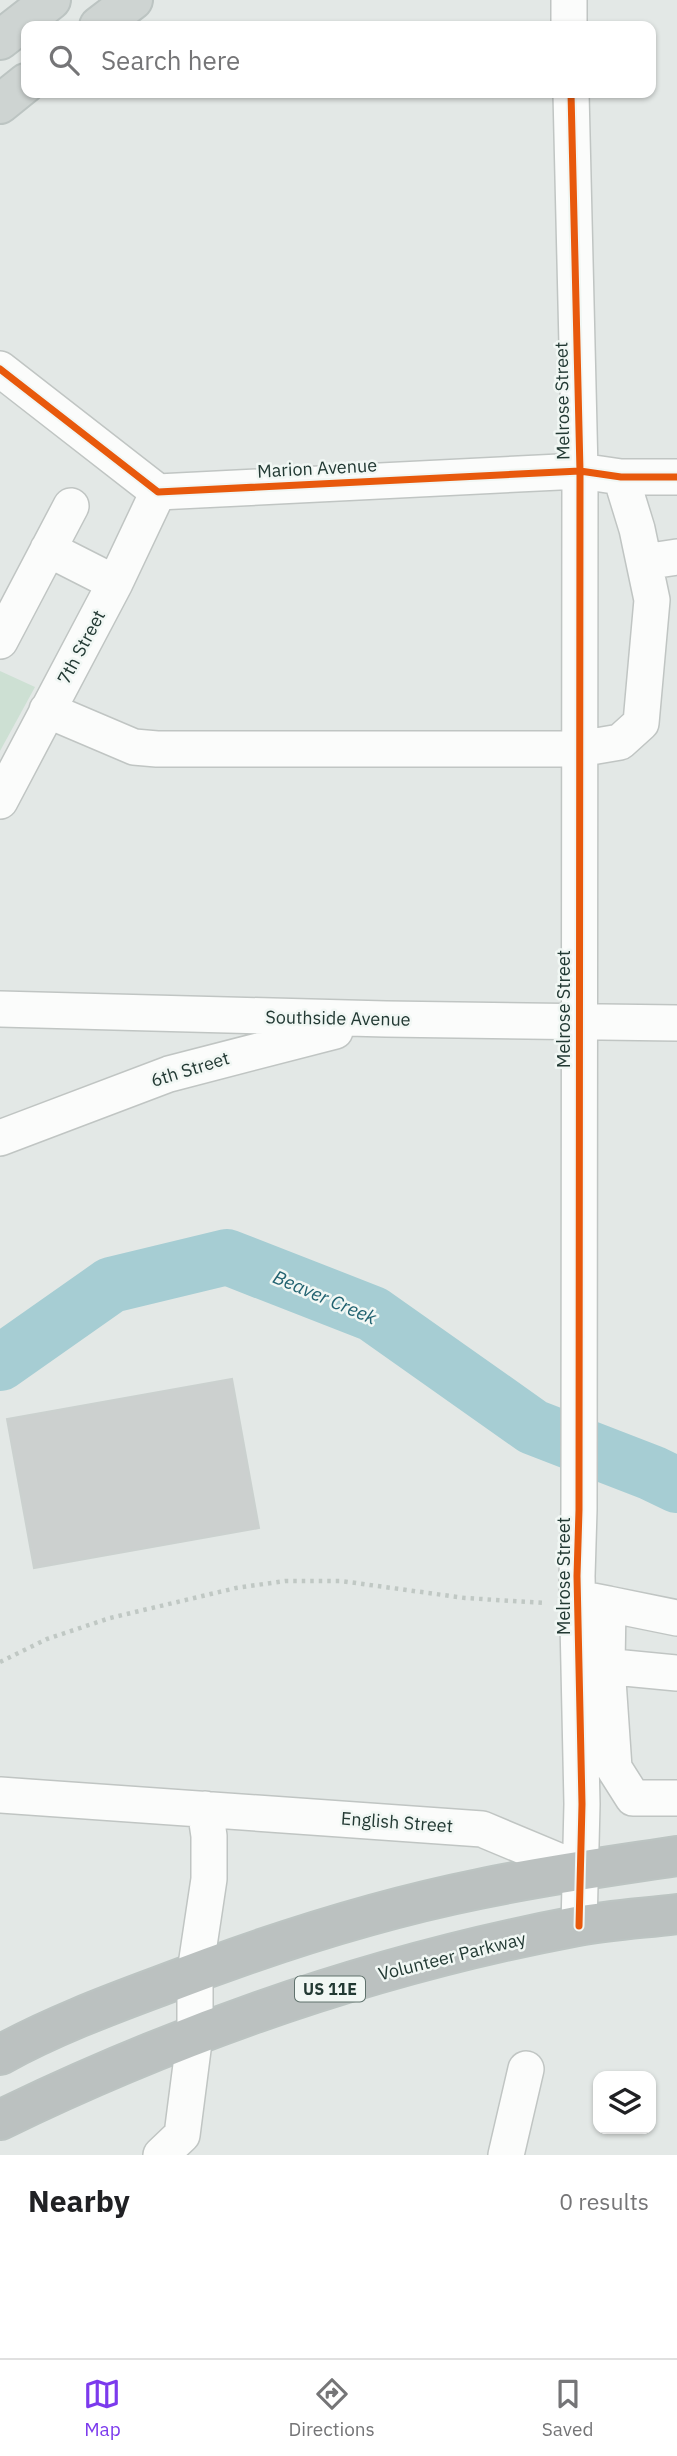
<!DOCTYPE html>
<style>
:root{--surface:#fff;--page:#f2f2f2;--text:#202124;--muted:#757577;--line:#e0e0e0;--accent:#7c3aed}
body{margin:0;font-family:"IBM Plex Sans",sans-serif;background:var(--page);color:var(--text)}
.controls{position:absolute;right:21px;bottom:21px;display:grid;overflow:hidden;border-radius:14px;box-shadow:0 2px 5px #0004}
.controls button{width:63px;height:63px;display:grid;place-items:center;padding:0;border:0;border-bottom:2px solid var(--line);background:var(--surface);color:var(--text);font:35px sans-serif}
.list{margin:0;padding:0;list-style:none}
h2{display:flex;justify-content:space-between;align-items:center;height:91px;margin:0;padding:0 28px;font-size:30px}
h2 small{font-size:23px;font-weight:400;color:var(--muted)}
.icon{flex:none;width:38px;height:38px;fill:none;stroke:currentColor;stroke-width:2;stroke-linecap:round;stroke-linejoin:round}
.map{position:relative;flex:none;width:677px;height:2155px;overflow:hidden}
.search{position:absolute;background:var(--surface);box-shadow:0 2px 5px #0004;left:21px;right:21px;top:21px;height:77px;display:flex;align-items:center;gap:18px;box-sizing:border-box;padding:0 24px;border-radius:14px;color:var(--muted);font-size:26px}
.sheet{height:203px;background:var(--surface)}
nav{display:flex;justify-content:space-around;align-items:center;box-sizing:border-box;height:98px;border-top:2px solid var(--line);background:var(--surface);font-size:19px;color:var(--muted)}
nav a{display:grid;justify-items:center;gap:4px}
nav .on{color:var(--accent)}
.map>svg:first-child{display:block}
.green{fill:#cde0d3}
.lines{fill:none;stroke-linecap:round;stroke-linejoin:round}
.river{stroke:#a6cdd3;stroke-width:56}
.building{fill:#ccd0cf;stroke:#cbd1cf;stroke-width:2}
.minor-casing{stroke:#c0c5c3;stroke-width:38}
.major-casing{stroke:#bcc4c2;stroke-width:42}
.highway-casing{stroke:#bcc4c2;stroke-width:42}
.path{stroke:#c0c8c4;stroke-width:4.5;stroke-dasharray:3.5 5;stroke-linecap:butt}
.minor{stroke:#fbfcfb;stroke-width:35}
.major{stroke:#ced4d2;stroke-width:38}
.highway{stroke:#bbc1c0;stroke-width:38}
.cycleway-casing{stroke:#f1f7f4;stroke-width:11}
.cycleway{stroke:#e8590c;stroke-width:7}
.labels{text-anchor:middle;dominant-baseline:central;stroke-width:5;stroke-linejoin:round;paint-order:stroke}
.shield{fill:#f1f7f4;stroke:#60726d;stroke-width:2}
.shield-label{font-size:16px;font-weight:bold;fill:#223933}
.street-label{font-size:18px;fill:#223933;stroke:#f1f7f4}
.water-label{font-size:19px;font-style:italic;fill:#216270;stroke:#f1f7f4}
</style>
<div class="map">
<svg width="677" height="2155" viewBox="0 0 677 2155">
<rect width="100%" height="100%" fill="#e3e8e6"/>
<path class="green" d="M 0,671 L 35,687 L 0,751 Z"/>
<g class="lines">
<path class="river" d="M 0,1363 L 111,1285 L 227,1257 L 373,1314 L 533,1427 L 652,1473 L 677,1485"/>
</g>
<path class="building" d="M 232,1379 L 259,1528 L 34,1568 L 7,1419 Z"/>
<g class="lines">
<defs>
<path id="minor" d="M 569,0 L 569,26
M 571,93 L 580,471 L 579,1510 L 577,1576 L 582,1804 L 579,1926
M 0,369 L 158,492 L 580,471 L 621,477 L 677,477
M 48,549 L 115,583
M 644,562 L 677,557
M 0,641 L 71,506
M 47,710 L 134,747 L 157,749 L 579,749 L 620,742 L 641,723 L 652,600 L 637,529 L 621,477
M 0,801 L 115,583 L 158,492
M 0,1009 L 386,1019 L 677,1023
M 0,1138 L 169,1074 L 335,1031
M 577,1598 L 608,1604 L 607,1666 L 614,1768 L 633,1798 L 677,1798
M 608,1604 L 677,1618
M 583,1664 L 677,1673
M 0,1795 L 482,1829 L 580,1870
M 161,2155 L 182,2135 L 195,2034 L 195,1972 L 209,1879 L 209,1836 L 205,1809
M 506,2155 L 526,2069"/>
<path id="major" d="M 99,26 L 133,0
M 0,40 L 51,0
M 0,104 L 26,83"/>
<path id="highway" d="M 0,2055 C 51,2027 106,2006 160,1986 C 263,1946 370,1911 479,1889 C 544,1875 611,1866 677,1856
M 0,2120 C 183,2031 376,1964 577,1926 C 610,1920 644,1918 677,1914"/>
</defs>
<use href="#minor" class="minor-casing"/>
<use href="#major" class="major-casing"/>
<use href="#highway" class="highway-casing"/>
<path class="path" d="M 0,1662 L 47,1639 L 110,1618 L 236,1588 L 285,1581 L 341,1581 L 465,1598 L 545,1603"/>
<use href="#minor" class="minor"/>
<use href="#major" class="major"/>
<use href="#highway" class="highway"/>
<defs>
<path id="cycleway" d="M 571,93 L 580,471 L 579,1510 L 577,1576 L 582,1804 L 579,1926
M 0,369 L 158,492 L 580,471 L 621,477 L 677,477"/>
</defs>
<use href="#cycleway" class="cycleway-casing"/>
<use href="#cycleway" class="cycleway"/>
</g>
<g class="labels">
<rect class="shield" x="295" y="1976.5" width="70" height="25" rx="5"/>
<g class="shield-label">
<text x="330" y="1989">US 11E</text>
</g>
<g class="street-label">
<text transform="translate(562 401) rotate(-91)">Melrose Street</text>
<text transform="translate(317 468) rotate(-3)">Marion Avenue</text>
<text transform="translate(81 647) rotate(-62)">7th Street</text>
<text transform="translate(563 1009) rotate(-90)">Melrose Street</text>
<text transform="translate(338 1018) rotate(1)">Southside Avenue</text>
<text transform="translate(190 1069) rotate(-17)">6th Street</text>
<text transform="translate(563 1576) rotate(-90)">Melrose Street</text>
<text transform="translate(397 1822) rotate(4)">English Street</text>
<text transform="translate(452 1956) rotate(-14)">Volunteer Parkway</text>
</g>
<g class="water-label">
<text transform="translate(325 1297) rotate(23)">Beaver Creek</text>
</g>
</g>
</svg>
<div class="controls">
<button><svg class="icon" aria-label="layers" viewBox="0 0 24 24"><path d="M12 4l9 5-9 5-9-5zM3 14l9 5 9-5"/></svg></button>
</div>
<div class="search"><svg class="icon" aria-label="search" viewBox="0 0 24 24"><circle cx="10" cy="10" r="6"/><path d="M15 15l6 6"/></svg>Search here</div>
</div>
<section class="sheet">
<h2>Nearby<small>0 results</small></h2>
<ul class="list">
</ul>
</section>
<nav>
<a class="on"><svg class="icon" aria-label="map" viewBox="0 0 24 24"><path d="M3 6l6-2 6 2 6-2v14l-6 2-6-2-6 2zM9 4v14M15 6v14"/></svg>Map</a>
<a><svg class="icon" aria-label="directions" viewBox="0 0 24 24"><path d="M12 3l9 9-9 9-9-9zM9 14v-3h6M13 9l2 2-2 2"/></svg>Directions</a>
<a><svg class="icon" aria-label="saved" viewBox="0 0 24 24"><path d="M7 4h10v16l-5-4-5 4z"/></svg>Saved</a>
</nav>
